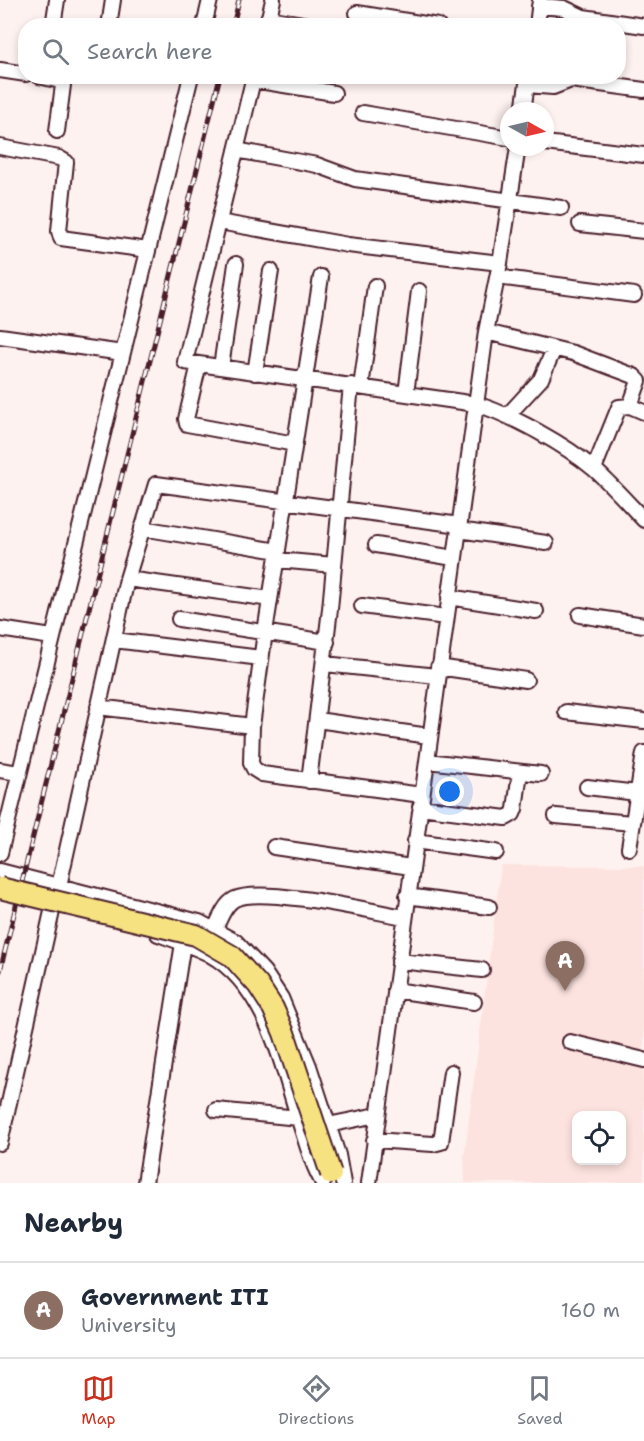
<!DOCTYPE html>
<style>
:root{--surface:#fff;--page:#f6f6f7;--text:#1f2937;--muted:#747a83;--line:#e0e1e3;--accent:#c8321e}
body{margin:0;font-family:"Shantell Sans",sans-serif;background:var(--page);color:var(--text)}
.controls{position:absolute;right:18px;bottom:18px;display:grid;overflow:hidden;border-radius:12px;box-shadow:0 3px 9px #0003}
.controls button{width:54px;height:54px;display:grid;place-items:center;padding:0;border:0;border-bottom:2px solid var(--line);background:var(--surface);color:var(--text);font:30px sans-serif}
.compass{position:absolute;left:500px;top:102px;width:54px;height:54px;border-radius:50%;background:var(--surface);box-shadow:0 3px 9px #0003;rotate:98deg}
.you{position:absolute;left:450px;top:792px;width:21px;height:21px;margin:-15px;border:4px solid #fff;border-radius:50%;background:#1a73e8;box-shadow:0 0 0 9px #1a73e833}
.badge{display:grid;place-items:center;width:39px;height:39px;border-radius:50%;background:var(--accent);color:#fff;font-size:20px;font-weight:700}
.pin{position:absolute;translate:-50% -50px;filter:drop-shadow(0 2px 3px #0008)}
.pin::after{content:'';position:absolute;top:32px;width:21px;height:18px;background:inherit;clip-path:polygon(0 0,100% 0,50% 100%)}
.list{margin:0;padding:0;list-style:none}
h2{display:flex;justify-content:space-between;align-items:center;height:78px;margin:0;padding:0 24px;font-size:26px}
h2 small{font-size:20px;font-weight:400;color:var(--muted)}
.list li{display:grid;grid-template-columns:39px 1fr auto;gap:18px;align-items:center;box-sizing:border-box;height:96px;padding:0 24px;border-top:2px solid var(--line)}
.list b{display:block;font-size:22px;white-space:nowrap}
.list p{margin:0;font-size:20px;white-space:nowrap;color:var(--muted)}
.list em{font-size:20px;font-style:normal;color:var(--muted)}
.icon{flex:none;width:33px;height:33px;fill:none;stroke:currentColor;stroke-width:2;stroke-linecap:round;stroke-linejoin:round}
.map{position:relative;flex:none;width:644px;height:1183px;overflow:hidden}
.search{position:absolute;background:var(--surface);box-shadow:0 3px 9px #0003;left:18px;right:18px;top:18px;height:66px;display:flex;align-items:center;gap:15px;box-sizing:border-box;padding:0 21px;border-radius:24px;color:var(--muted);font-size:22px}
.sheet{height:174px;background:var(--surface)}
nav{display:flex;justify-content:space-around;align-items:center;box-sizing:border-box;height:84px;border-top:2px solid var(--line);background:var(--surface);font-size:16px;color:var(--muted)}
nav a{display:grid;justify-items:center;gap:3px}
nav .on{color:var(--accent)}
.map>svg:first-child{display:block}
.built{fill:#fde3df;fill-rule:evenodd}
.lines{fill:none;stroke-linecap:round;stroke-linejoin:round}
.minor-casing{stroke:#4a1f2b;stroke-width:18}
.minor{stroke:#fff;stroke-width:14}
.rail-casing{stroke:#4a1f2b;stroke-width:5}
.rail{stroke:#fff;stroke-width:3;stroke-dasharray:9;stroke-linecap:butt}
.highway-bridge-casing{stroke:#4a1f2b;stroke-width:24;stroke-linecap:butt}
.highway-bridge{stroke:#f7e281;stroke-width:20}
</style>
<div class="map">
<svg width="644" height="1183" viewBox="0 0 644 1183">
<rect width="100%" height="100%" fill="#fef2f0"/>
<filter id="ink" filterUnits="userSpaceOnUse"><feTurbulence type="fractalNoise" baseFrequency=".0167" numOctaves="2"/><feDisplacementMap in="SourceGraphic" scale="12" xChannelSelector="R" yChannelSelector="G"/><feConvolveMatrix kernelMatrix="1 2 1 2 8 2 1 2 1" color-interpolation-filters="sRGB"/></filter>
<g filter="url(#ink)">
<path class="built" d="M 501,865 L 644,866 L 644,1183 L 465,1183 L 464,1157 ZM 576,1116 L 622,1116 L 622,1160 L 576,1160 Z"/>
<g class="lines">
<defs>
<path id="minor" d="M 539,6 L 564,8 L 583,17 L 644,26
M 357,13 L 438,26
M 268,18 L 315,26
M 53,26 L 57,0
M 109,26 L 113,0
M 204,26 L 210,0
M 267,26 L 273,0
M 537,26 L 540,0
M 0,70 L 26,74
M 39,76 L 60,81 L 63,85 L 57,131
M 254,76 L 185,362 L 476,404 C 512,415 566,445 594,469 C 612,485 628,503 644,520
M 253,80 L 334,93
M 527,85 L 553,87 L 571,80 L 644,90
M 523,111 L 528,77
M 363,113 L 509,138
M 545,143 L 644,155
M 0,147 L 59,158 L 66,162 L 59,231 L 61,238 L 148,250
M 236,150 L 317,165 L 355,179 L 561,208
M 219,222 L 348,245 L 500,263
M 580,224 L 644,231
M 321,277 L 265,632 L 252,726 L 251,763 L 254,769 L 262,774 L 422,795
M 497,277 L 634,295
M 486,332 L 573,353 L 634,376 L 639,381 L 630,406
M 0,336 L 123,353
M 199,364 L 186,419 L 187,424 L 295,444
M 221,367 L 236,264
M 255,373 L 271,271
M 361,387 L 375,286
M 406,394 L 419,291
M 507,416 L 541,379 L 554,349
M 594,469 L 619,407 L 630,406 L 644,412
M 142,528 L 278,551
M 459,530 L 546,543
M 376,545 L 454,558
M 277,560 L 334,565
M 127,579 L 270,599
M 449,597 L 536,611
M 362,606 L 446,617
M 580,615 L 644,625
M 179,619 L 327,642
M 0,629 L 52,637
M 114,640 L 261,658
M 325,664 L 437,676
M 438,667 L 526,680
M 98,707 L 252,726
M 566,712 L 644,721
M 317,720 L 429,736
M 427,761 L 541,774
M 0,770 L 19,773
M 309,781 L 330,609 L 351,385
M 587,787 L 637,793
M 420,807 L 506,818 L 513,814 L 515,809 L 520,772
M 556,816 L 632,823
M 415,841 L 496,852
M 274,847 L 411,867
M 629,848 L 644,753
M 0,853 L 191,76
M 0,871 L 199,922 L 236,942 L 264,972 L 281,998 L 309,1066 L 338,1155 L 343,1183
M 59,886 L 127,579 L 156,484 L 460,525
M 407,896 L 489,907
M 215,929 C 220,918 225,904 235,899 C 261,886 371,911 404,917
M 158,934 C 175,940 193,946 209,954 C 267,986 282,1066 300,1123 C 307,1144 312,1165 323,1183
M 399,961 L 482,970
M 395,990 L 474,1002
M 570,1042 L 644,1060
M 216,1110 L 299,1118
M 328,1125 L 377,1115
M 374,1140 L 433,1144 L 441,1142 L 451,1072
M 0,1143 L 53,907
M 145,1183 L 183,943
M 369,1183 L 486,332 L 500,263 L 518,147"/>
</defs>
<use href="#minor" class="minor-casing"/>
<use href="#minor" class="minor"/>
<defs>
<path id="rail" d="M 233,26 L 239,0
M 0,971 L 220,76"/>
</defs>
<use href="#rail" class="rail-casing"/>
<use href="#rail" class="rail"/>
<defs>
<path id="highway-bridge" d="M 0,888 L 196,935 L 232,956 L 258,985 L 273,1008 L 284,1033 L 331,1174"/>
</defs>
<use href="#highway-bridge" class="highway-bridge-casing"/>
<use href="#highway-bridge" class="highway-bridge"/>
</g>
</g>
</svg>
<div class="controls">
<button><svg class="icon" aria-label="locate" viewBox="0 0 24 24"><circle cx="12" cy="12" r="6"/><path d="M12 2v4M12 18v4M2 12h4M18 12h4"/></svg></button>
</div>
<svg class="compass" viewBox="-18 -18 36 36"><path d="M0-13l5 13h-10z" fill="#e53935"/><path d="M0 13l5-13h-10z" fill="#747a83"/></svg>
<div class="you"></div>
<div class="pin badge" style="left:565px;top:991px;background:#8d6e63">A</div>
<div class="search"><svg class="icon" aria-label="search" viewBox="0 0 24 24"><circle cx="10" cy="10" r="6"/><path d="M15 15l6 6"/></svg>Search here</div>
</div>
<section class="sheet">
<h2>Nearby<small></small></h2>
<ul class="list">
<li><span class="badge" style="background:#8d6e63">A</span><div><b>Government ITI</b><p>University</p></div><em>160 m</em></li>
</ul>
</section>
<nav>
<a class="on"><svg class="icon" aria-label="map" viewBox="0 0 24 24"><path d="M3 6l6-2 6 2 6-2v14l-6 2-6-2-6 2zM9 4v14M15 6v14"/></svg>Map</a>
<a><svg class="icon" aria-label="directions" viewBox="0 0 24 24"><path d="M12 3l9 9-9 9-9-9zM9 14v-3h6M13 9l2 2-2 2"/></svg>Directions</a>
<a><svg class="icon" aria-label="saved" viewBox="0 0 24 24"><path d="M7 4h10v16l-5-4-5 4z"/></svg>Saved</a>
</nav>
